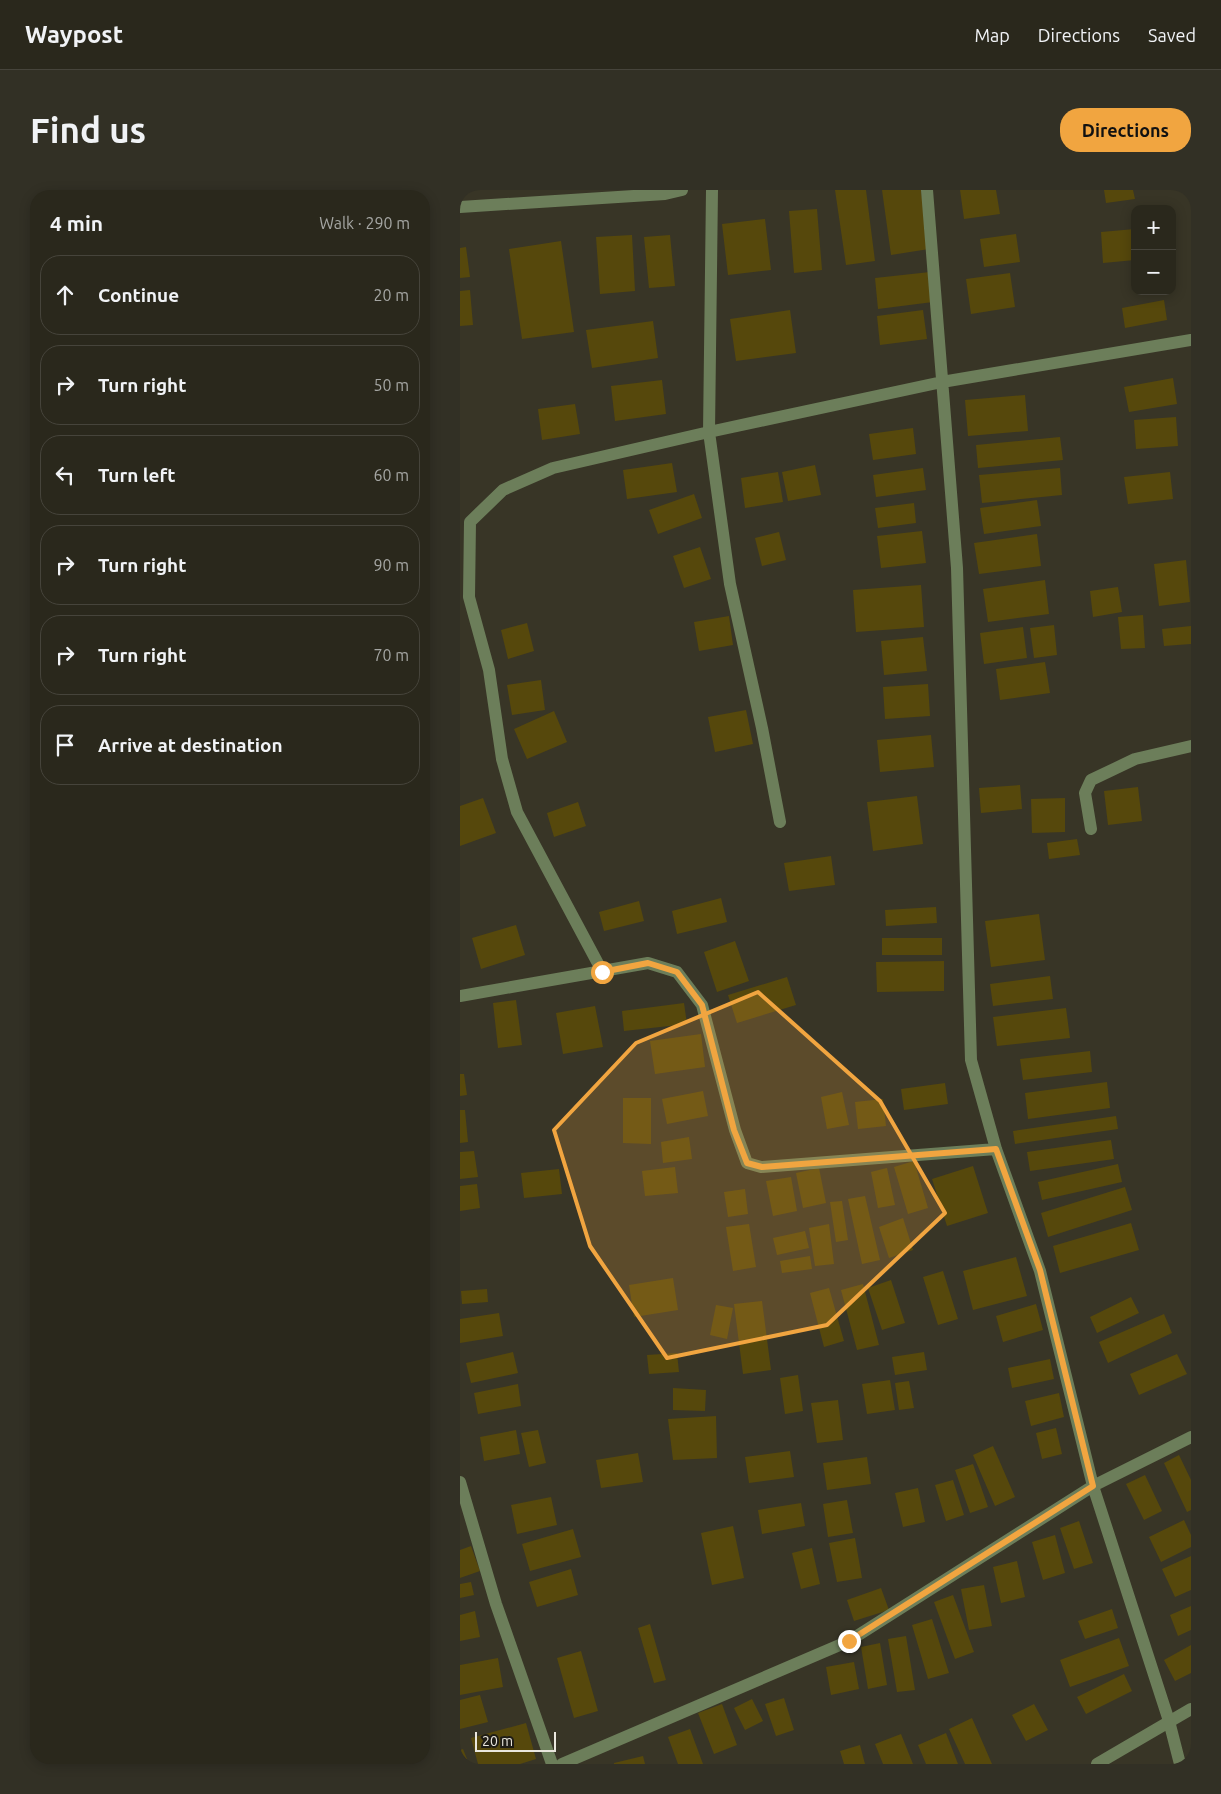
<!DOCTYPE html>
<meta charset="utf-8">
<style>
:root{--surface:#2a281c;--page:#323025;--text:#f1f3f6;--muted:#a5a6a3;--line:#46443b;--accent:#f1a540}
body{margin:0;font-family:Ubuntu,sans-serif;background:var(--page);color:var(--text)}
.controls{position:absolute;right:15px;top:15px;display:grid;overflow:hidden;border-radius:10px;box-shadow:0 2px 12px #0003}
.controls button{width:45px;height:45px;display:grid;place-items:center;padding:0;border:0;border-bottom:1px solid var(--line);background:var(--surface);color:var(--text);font:25px sans-serif}
.scale{position:absolute;left:15px;bottom:12px;width:81px;box-sizing:border-box;padding-left:5px;border:2px solid #eae7de;border-top:0;font-size:14px;line-height:18px;white-space:nowrap;color:#eae7de;-webkit-text-stroke:4px #1e1c16;paint-order:stroke}
.stop{position:absolute;width:15px;height:15px;margin:-11px;border:4px solid #f1a540;border-radius:50%;background:#fff}
.stop.end{background:#f1a540;border-color:#fff;box-shadow:0 1px 5px #0008}
.list{margin:0;padding:0;list-style:none}
h2{display:flex;justify-content:space-between;align-items:center;height:65px;margin:0;padding:0 20px;font-size:21px}
h2 small{font-size:16px;font-weight:400;color:var(--muted)}
.list li{display:grid;grid-template-columns:32px 1fr auto;gap:15px;align-items:center;box-sizing:border-box;height:80px;margin:0 10px 10px;padding:0 10px;border:1px solid var(--line);border-radius:20px}
.list b{display:block;font-size:19px;white-space:nowrap}
.list em{font-size:16px;font-style:normal;color:var(--muted)}
.icon{flex:none;width:28px;height:28px;fill:none;stroke:currentColor;stroke-width:2;stroke-linecap:round;stroke-linejoin:round}
.map{position:relative;flex:none;width:731px;height:1574px;overflow:hidden;border-radius:20px}
header{display:flex;align-items:center;gap:30px;box-sizing:border-box;height:70px;padding:0 25px;background:var(--surface);border-bottom:1px solid var(--line)}
header strong{font-size:24px}
nav{display:flex;gap:28px;margin-inline-start:auto;font-size:18px}
.intro{display:flex;align-items:center;justify-content:space-between;box-sizing:border-box;height:120px;padding:0 30px}
h1{margin:0;font-size:35px}
.button{padding:12px 22px;border-radius:20px;background:var(--accent);color:#111;font-size:18px;font-weight:700}
main{display:flex;gap:30px;padding:0 30px}
aside{flex:1;background:var(--surface);border-radius:20px;box-shadow:0 2px 12px #0003}
.map>svg:first-child{display:block}
.building{fill:#56480c}
.lines{fill:none;stroke-linecap:round;stroke-linejoin:round}
.minor{stroke:#6c7e5a;stroke-width:12}
.route{stroke:#f1a540;stroke-width:6}
.marked{fill:#f1a540;fill-opacity:0.2;stroke:#f1a540;stroke-width:4;stroke-linejoin:round}
</style>
<header>
<strong>Waypost</strong>
<nav><a>Map</a><a>Directions</a><a>Saved</a></nav>
</header>
<div class="intro"><h1>Find us</h1><a class="button">Directions</a></div>
<main>
<aside>
<h2>4 min<small>Walk · 290 m</small></h2>
<ul class="list">
<li><svg class="icon" aria-label="ahead" viewBox="0 0 24 24"><path d="M12 20V5M6 11l6-6 6 6"/></svg><div><b>Continue</b></div><em>20 m</em></li>
<li><svg class="icon" aria-label="right" viewBox="0 0 24 24"><path d="M7 20v-9h11M14 6l5 5-5 5"/></svg><div><b>Turn right</b></div><em>50 m</em></li>
<li><svg class="icon" aria-label="left" viewBox="0 0 24 24"><path d="M17 20v-9H6M10 6l-5 5 5 5"/></svg><div><b>Turn left</b></div><em>60 m</em></li>
<li><svg class="icon" aria-label="right" viewBox="0 0 24 24"><path d="M7 20v-9h11M14 6l5 5-5 5"/></svg><div><b>Turn right</b></div><em>90 m</em></li>
<li><svg class="icon" aria-label="right" viewBox="0 0 24 24"><path d="M7 20v-9h11M14 6l5 5-5 5"/></svg><div><b>Turn right</b></div><em>70 m</em></li>
<li><svg class="icon" aria-label="arrive" viewBox="0 0 24 24"><path d="M6 21V4h12l-3 4 3 4H6"/></svg><div><b>Arrive at destination</b></div></li>
</ul>
</aside>
<div class="map">
<svg width="731" height="1574" viewBox="0 0 731 1574">
<rect width="100%" height="100%" fill="#383526"/>
<path class="building" d="M 375,0 L 406,0 L 415,71 L 386,75 Z
M 422,0 L 461,0 L 469,59 L 431,65 Z
M 500,0 L 536,0 L 540,24 L 504,29 Z
M 644,0 L 673,0 L 675,9 L 646,13 Z
M 357,19 L 362,80 L 334,83 L 329,21 Z
M 305,29 L 311,80 L 268,85 L 262,34 Z
M 675,39 L 675,70 L 643,73 L 641,42 Z
M 556,44 L 560,72 L 524,77 L 520,49 Z
M 172,45 L 175,101 L 140,104 L 136,47 Z
M 210,45 L 215,96 L 189,98 L 184,47 Z
M 101,51 L 114,142 L 62,149 L 49,59 Z
M 6,57 L 10,87 L 0,88 L 0,58 Z
M 470,82 L 473,112 L 418,119 L 415,88 Z
M 550,83 L 555,117 L 511,124 L 506,89 Z
M 10,100 L 13,135 L 0,136 L 0,101 Z
M 704,110 L 707,130 L 665,138 L 662,118 Z
M 330,120 L 336,163 L 276,171 L 270,129 Z
M 463,120 L 467,149 L 420,155 L 417,126 Z
M 193,131 L 198,168 L 132,178 L 126,140 Z
M 713,188 L 717,214 L 669,222 L 664,197 Z
M 202,190 L 206,224 L 155,231 L 151,196 Z
M 565,205 L 568,241 L 508,246 L 505,210 Z
M 115,214 L 120,244 L 82,250 L 78,219 Z
M 716,227 L 718,256 L 676,259 L 674,230 Z
M 453,238 L 456,264 L 413,270 L 409,244 Z
M 600,247 L 603,270 L 518,278 L 516,255 Z
M 212,273 L 217,302 L 167,309 L 163,280 Z
M 355,275 L 361,305 L 328,311 L 322,282 Z
M 463,278 L 466,300 L 416,307 L 413,285 Z
M 600,278 L 602,305 L 522,313 L 519,285 Z
M 318,282 L 323,312 L 285,318 L 281,288 Z
M 710,282 L 713,309 L 668,314 L 664,287 Z
M 234,304 L 242,328 L 198,344 L 189,320 Z
M 577,310 L 581,336 L 524,344 L 520,318 Z
M 454,313 L 456,333 L 418,338 L 415,318 Z
M 462,341 L 466,373 L 421,378 L 417,346 Z
M 319,342 L 326,370 L 302,376 L 295,348 Z
M 577,344 L 581,376 L 519,384 L 514,353 Z
M 240,357 L 251,389 L 224,398 L 213,366 Z
M 726,370 L 730,412 L 699,416 L 694,374 Z
M 585,390 L 589,424 L 528,432 L 523,399 Z
M 461,395 L 464,437 L 396,442 L 393,400 Z
M 658,397 L 662,422 L 633,427 L 630,401 Z
M 683,425 L 685,458 L 661,459 L 658,427 Z
M 269,426 L 273,455 L 239,461 L 234,432 Z
M 67,433 L 74,461 L 48,469 L 41,440 Z
M 594,435 L 597,465 L 574,468 L 570,438 Z
M 731,436 L 731,454 L 704,456 L 702,439 Z
M 563,437 L 567,468 L 524,474 L 520,443 Z
M 463,447 L 467,481 L 424,485 L 421,451 Z
M 585,472 L 590,503 L 540,510 L 536,479 Z
M 81,490 L 85,520 L 52,525 L 47,495 Z
M 468,494 L 470,526 L 425,529 L 423,497 Z
M 286,520 L 293,554 L 255,562 L 248,527 Z
M 94,521 L 107,552 L 67,569 L 54,539 Z
M 471,545 L 474,577 L 420,582 L 417,550 Z
M 560,595 L 562,619 L 521,623 L 519,598 Z
M 678,597 L 682,631 L 648,635 L 644,601 Z
M 457,606 L 463,654 L 413,661 L 407,612 Z
M 23,608 L 36,643 L 0,656 L 0,616 Z
M 605,608 L 605,642 L 572,643 L 571,609 Z
M 118,612 L 126,636 L 94,647 L 87,623 Z
M 617,649 L 620,665 L 589,669 L 587,653 Z
M 371,666 L 375,695 L 329,701 L 324,673 Z
M 261,708 L 267,732 L 217,744 L 212,721 Z
M 179,711 L 184,731 L 144,741 L 139,722 Z
M 476,717 L 477,733 L 426,736 L 425,720 Z
M 579,724 L 585,770 L 531,777 L 525,731 Z
M 56,735 L 65,765 L 21,779 L 12,748 Z
M 422,748 L 482,748 L 482,765 L 422,765 Z
M 275,751 L 289,791 L 257,802 L 244,762 Z
M 484,771 L 484,801 L 417,802 L 416,772 Z
M 590,786 L 593,809 L 533,816 L 530,794 Z
M 327,787 L 336,815 L 277,833 L 268,805 Z
M 56,810 L 62,855 L 38,858 L 33,813 Z
M 224,813 L 227,834 L 164,841 L 162,821 Z
M 135,816 L 143,857 L 103,864 L 96,823 Z
M 606,818 L 610,848 L 537,856 L 533,827 Z
M 241,844 L 245,877 L 195,884 L 190,851 Z
M 630,861 L 632,882 L 563,890 L 560,869 Z
M 0,884 L 4,884 L 7,905 L 0,906 Z
M 647,892 L 650,918 L 568,929 L 565,903 Z
M 485,893 L 488,914 L 444,920 L 441,899 Z
M 243,901 L 248,926 L 207,934 L 202,909 Z
M 382,902 L 389,935 L 367,939 L 361,907 Z
M 163,908 L 191,908 L 191,954 L 163,953 Z
M 423,909 L 426,936 L 398,939 L 395,912 Z
M 0,920 L 5,920 L 8,952 L 0,953 Z
M 656,926 L 658,939 L 555,954 L 553,941 Z
M 229,947 L 232,969 L 203,973 L 201,952 Z
M 651,950 L 654,969 L 570,981 L 567,962 Z
M 14,961 L 18,987 L 0,989 L 0,962 Z
M 454,971 L 468,1018 L 448,1024 L 434,977 Z
M 658,974 L 662,992 L 582,1010 L 578,992 Z
M 513,976 L 528,1023 L 487,1036 L 472,989 Z
M 215,977 L 218,1003 L 185,1006 L 182,981 Z
M 359,978 L 366,1013 L 343,1018 L 336,983 Z
M 427,978 L 435,1015 L 418,1018 L 411,982 Z
M 99,979 L 102,1004 L 64,1008 L 61,983 Z
M 331,987 L 337,1021 L 313,1026 L 306,991 Z
M 17,994 L 20,1018 L 0,1021 L 0,996 Z
M 665,997 L 672,1020 L 588,1047 L 581,1023 Z
M 285,999 L 288,1024 L 268,1027 L 264,1002 Z
M 405,1006 L 420,1070 L 402,1074 L 388,1009 Z
M 382,1011 L 388,1050 L 376,1052 L 370,1012 Z
M 443,1028 L 453,1060 L 429,1068 L 419,1037 Z
M 671,1033 L 679,1060 L 600,1083 L 593,1056 Z
M 289,1034 L 296,1077 L 273,1081 L 266,1037 Z
M 369,1034 L 374,1074 L 355,1076 L 349,1038 Z
M 345,1041 L 349,1058 L 317,1065 L 313,1048 Z
M 350,1066 L 352,1079 L 322,1083 L 320,1071 Z
M 556,1067 L 567,1106 L 513,1120 L 503,1081 Z
M 483,1081 L 498,1129 L 478,1135 L 463,1087 Z
M 213,1088 L 218,1120 L 174,1127 L 169,1095 Z
M 431,1090 L 445,1133 L 422,1140 L 408,1098 Z
M 403,1094 L 419,1155 L 397,1160 L 381,1100 Z
M 369,1098 L 384,1151 L 364,1157 L 350,1103 Z
M 27,1099 L 28,1112 L 2,1114 L 1,1101 Z
M 671,1107 L 679,1123 L 637,1143 L 630,1127 Z
M 302,1111 L 311,1180 L 283,1184 L 274,1114 Z
M 576,1114 L 583,1140 L 543,1152 L 536,1126 Z
M 256,1115 L 273,1118 L 267,1149 L 250,1145 Z
M 39,1123 L 43,1146 L 0,1153 L 0,1129 Z
M 704,1124 L 712,1143 L 648,1173 L 639,1152 Z
M 53,1162 L 58,1183 L 11,1193 L 6,1173 Z
M 464,1162 L 467,1180 L 435,1185 L 432,1167 Z
M 217,1163 L 219,1182 L 189,1184 L 187,1165 Z
M 717,1164 L 727,1184 L 679,1205 L 670,1184 Z
M 590,1169 L 594,1189 L 552,1198 L 548,1178 Z
M 338,1185 L 343,1221 L 325,1224 L 320,1188 Z
M 430,1190 L 435,1220 L 407,1224 L 402,1194 Z
M 449,1191 L 454,1218 L 439,1220 L 435,1193 Z
M 58,1194 L 61,1216 L 18,1224 L 14,1203 Z
M 213,1198 L 246,1200 L 245,1221 L 213,1220 Z
M 599,1203 L 604,1227 L 571,1236 L 565,1211 Z
M 378,1210 L 383,1250 L 357,1253 L 351,1213 Z
M 256,1226 L 257,1268 L 213,1270 L 208,1229 Z
M 596,1238 L 602,1264 L 582,1269 L 576,1243 Z
M 56,1240 L 60,1264 L 24,1271 L 20,1247 Z
M 78,1240 L 86,1273 L 69,1277 L 61,1243 Z
M 533,1256 L 555,1307 L 535,1316 L 513,1265 Z
M 330,1261 L 334,1287 L 289,1293 L 285,1267 Z
M 178,1263 L 183,1292 L 141,1298 L 136,1270 Z
M 719,1265 L 731,1290 L 731,1320 L 727,1322 L 704,1273 Z
M 407,1267 L 411,1294 L 367,1300 L 363,1273 Z
M 513,1274 L 528,1317 L 510,1323 L 495,1280 Z
M 685,1285 L 702,1321 L 684,1330 L 666,1294 Z
M 493,1290 L 504,1325 L 486,1331 L 475,1295 Z
M 458,1298 L 465,1332 L 443,1337 L 435,1303 Z
M 91,1307 L 97,1335 L 57,1344 L 51,1315 Z
M 387,1310 L 393,1343 L 368,1347 L 363,1314 Z
M 341,1313 L 345,1336 L 302,1344 L 298,1320 Z
M 724,1330 L 731,1345 L 731,1357 L 701,1372 L 689,1347 Z
M 619,1331 L 633,1373 L 614,1379 L 600,1338 Z
M 273,1336 L 284,1388 L 252,1395 L 241,1343 Z
M 113,1339 L 121,1367 L 70,1381 L 62,1354 Z
M 595,1345 L 605,1383 L 583,1390 L 572,1352 Z
M 395,1348 L 402,1388 L 377,1392 L 369,1353 Z
M 11,1356 L 20,1381 L 0,1388 L 0,1360 Z
M 352,1358 L 360,1394 L 341,1399 L 332,1363 Z
M 731,1366 L 731,1400 L 715,1407 L 702,1379 Z
M 557,1371 L 565,1407 L 541,1413 L 533,1377 Z
M 111,1379 L 118,1405 L 77,1417 L 69,1392 Z
M 11,1392 L 14,1405 L 0,1408 L 0,1394 Z
M 524,1395 L 532,1436 L 509,1440 L 501,1399 Z
M 421,1398 L 429,1420 L 394,1431 L 387,1410 Z
M 493,1405 L 514,1462 L 495,1469 L 474,1412 Z
M 731,1416 L 731,1440 L 718,1446 L 710,1425 Z
M 652,1419 L 658,1438 L 625,1449 L 618,1431 Z
M 15,1421 L 20,1447 L 0,1451 L 0,1425 Z
M 472,1429 L 489,1483 L 468,1489 L 452,1435 Z
M 190,1434 L 206,1490 L 194,1493 L 178,1438 Z
M 446,1446 L 455,1500 L 437,1502 L 428,1449 Z
M 659,1448 L 669,1476 L 610,1497 L 600,1470 Z
M 420,1453 L 427,1495 L 408,1499 L 401,1457 Z
M 731,1455 L 731,1483 L 715,1491 L 704,1470 Z
M 121,1461 L 138,1521 L 114,1528 L 97,1468 Z
M 38,1468 L 43,1497 L 0,1505 L 0,1475 Z
M 394,1472 L 399,1499 L 371,1505 L 366,1477 Z
M 664,1484 L 672,1501 L 626,1524 L 617,1507 Z
M 20,1505 L 28,1532 L 0,1539 L 0,1510 Z
M 324,1508 L 334,1540 L 316,1546 L 305,1514 Z
M 292,1509 L 303,1531 L 285,1540 L 274,1518 Z
M 262,1514 L 277,1555 L 254,1564 L 238,1523 Z
M 574,1514 L 588,1540 L 566,1551 L 552,1525 Z
M 512,1528 L 532,1574 L 505,1574 L 489,1539 Z
M 66,1533 L 76,1569 L 60,1574 L 18,1574 L 11,1548 Z
M 230,1539 L 243,1574 L 218,1574 L 208,1547 Z
M 486,1543 L 498,1574 L 466,1574 L 458,1555 Z
M 441,1544 L 453,1574 L 423,1574 L 415,1554 Z
M 400,1555 L 405,1574 L 384,1574 L 380,1561 Z
M 3,1559 L 9,1574 L 0,1574 L 0,1560 Z
M 183,1566 L 185,1574 L 154,1574 L 154,1573 Z"/>
<g class="lines">
<path class="minor" d="M 252,0 L 249,242 L 270,394 L 302,538 L 320,632
M 467,0 L 497,378 L 511,870 L 536,959 L 580,1081 L 633,1296 L 709,1531 L 720,1574
M 0,17 L 205,4 L 222,0
M 631,639 L 625,603 L 631,590 L 675,569 L 731,556
M 142,781 L 57,622 L 42,569 L 29,480 L 9,407 L 10,332 L 43,300 L 93,278 L 249,242 L 482,192 L 731,150
M 0,806 L 188,773 L 217,782 L 242,815 L 275,940 L 287,973 L 301,977 L 536,959
M 0,1292 L 36,1414 L 92,1574
M 102,1574 L 389,1451 L 633,1296 L 731,1247
M 637,1574 L 731,1519"/>
</g>
<g class="lines">
<path class="route" d="M 142,782 L 188,773 L 217,782 L 242,815 L 274,940 L 287,973 L 302,977 L 536,959 L 580,1080 L 633,1296 L 389,1451"/>
</g>
<path class="marked" d="M 298,802 L 420,911 L 485,1023 L 367,1135 L 207,1168 L 130,1056 L 94,940 L 176,853 Z"/>
</svg>
<div class="controls">
<button>+</button>
<button>−</button>
</div>
<div class="scale">20 m</div>
<div class="stop" style="left:142px;top:782px"></div>
<div class="stop end" style="left:389px;top:1451px"></div>
</div>
</main>
